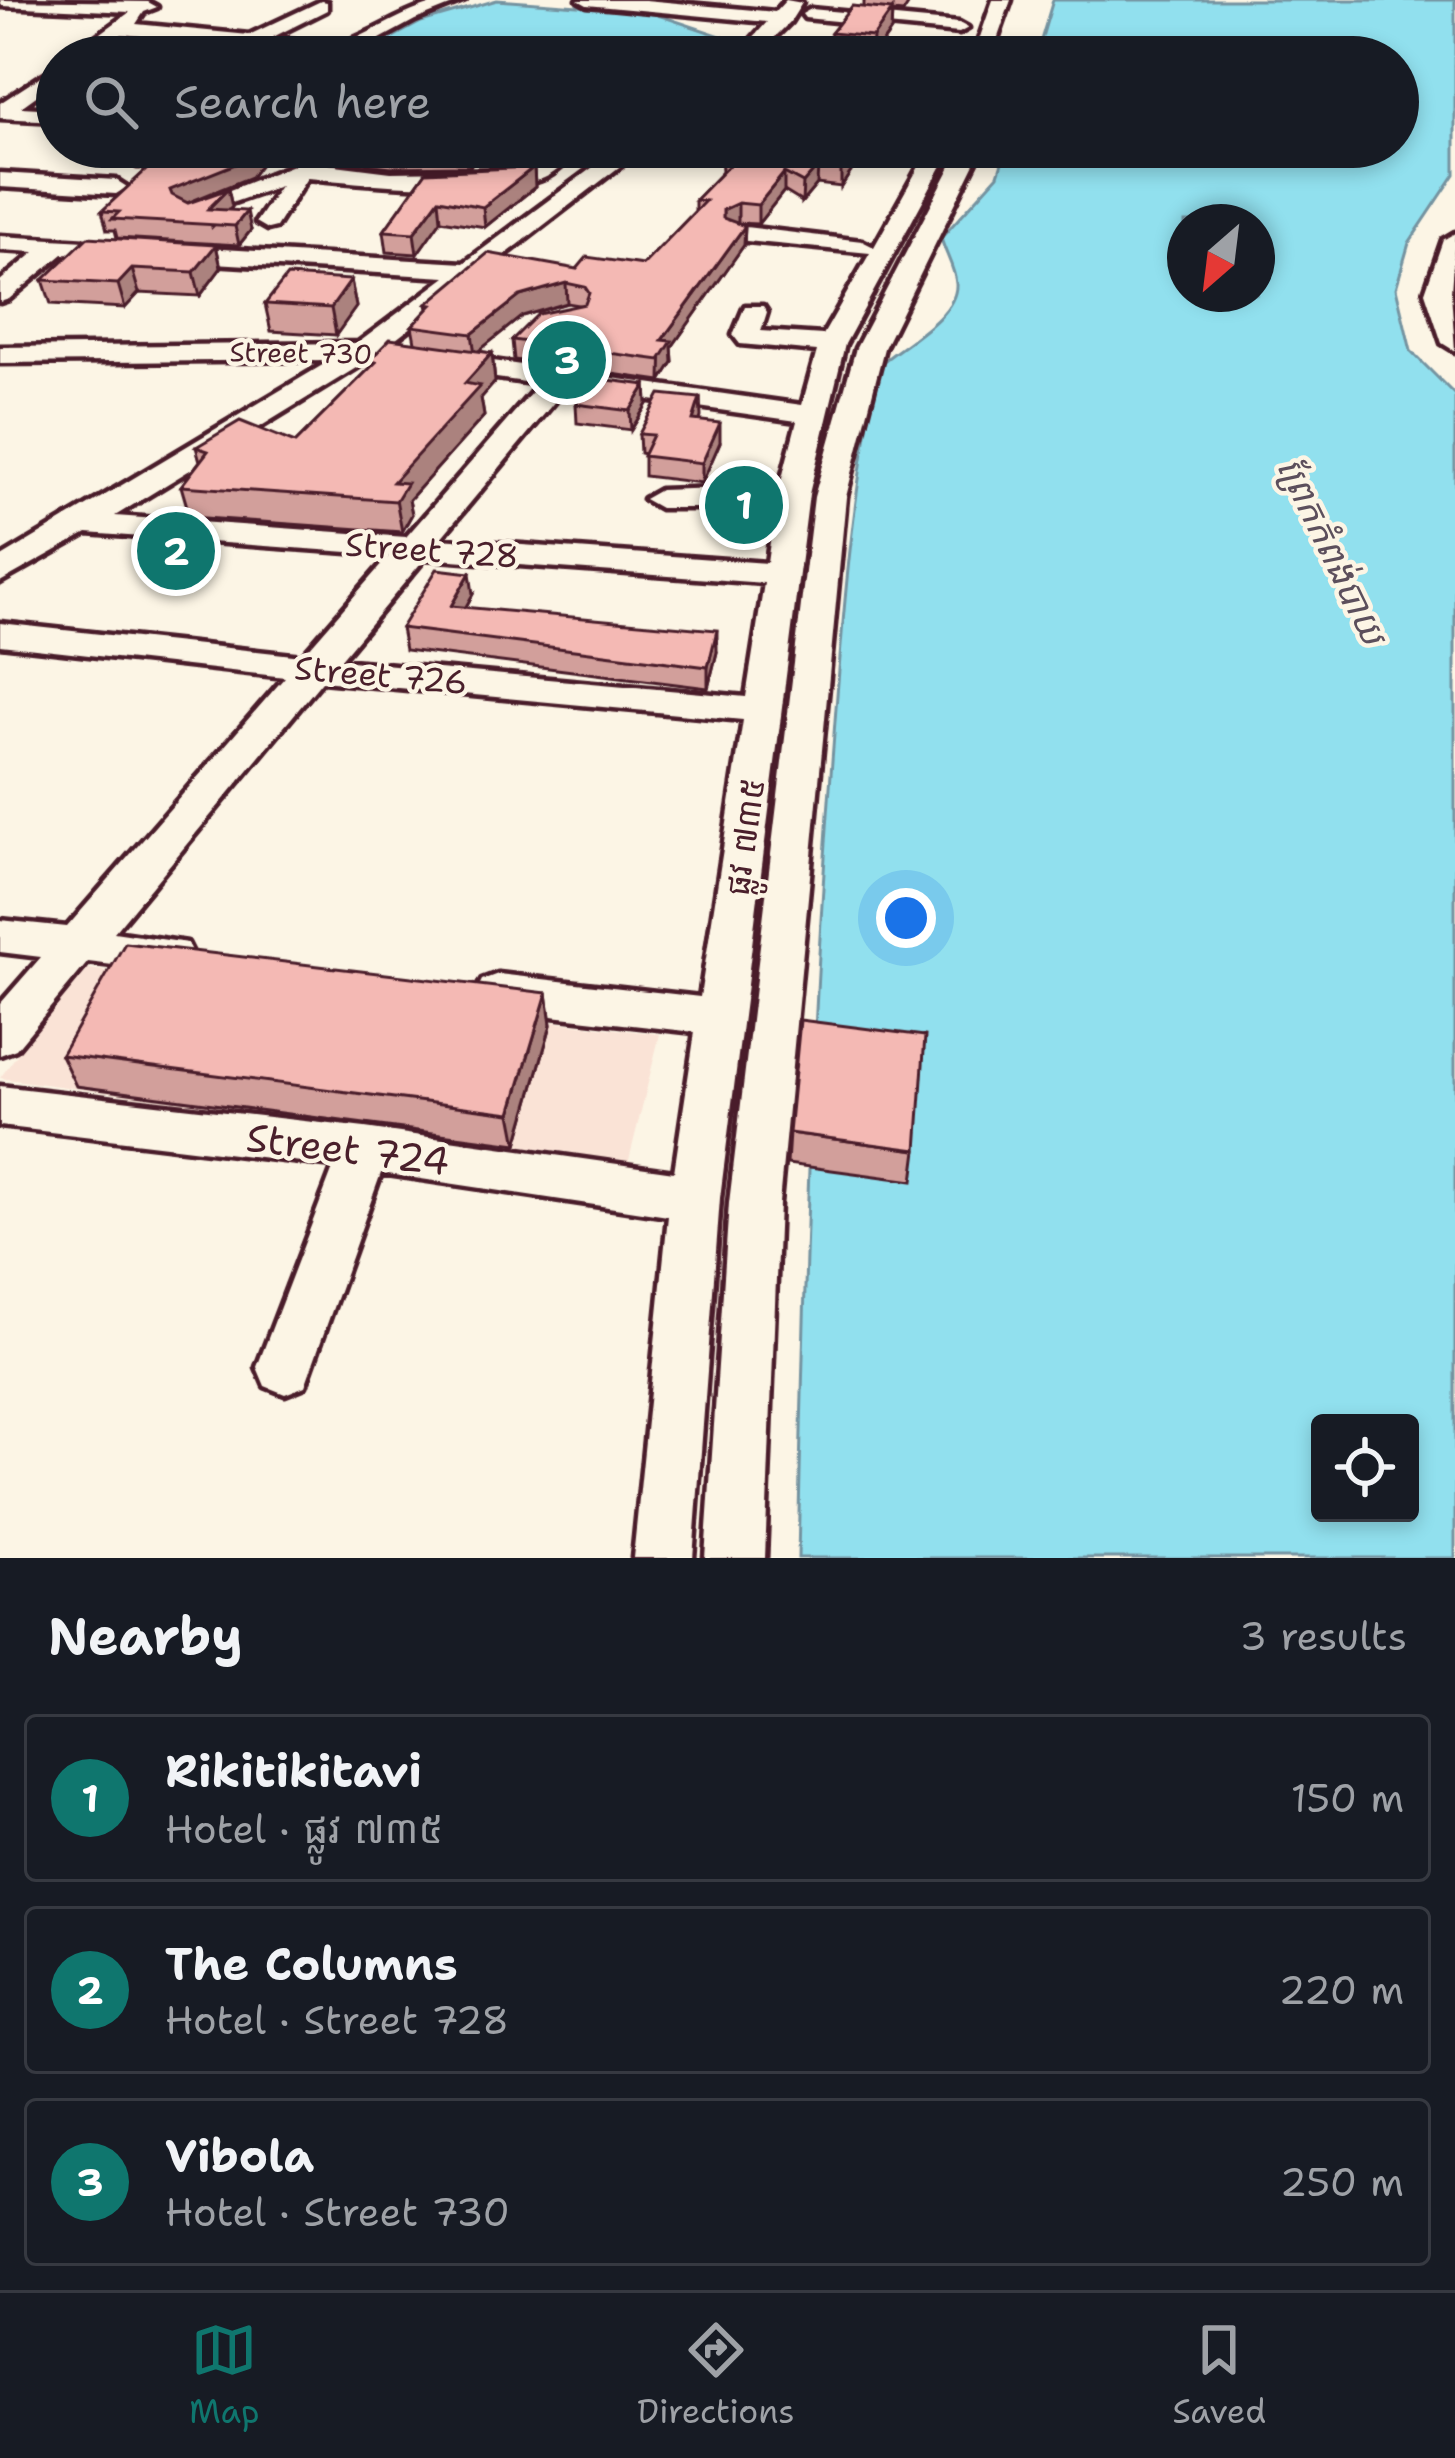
<!DOCTYPE html>
<meta charset="utf-8">
<style>
:root{--surface:#171b24;--page:#20242c;--text:#f1f3f6;--muted:#9ea1a6;--line:#363941;--accent:#0f766e}
body{margin:0;font-family:"Shantell Sans","Noto Sans Khmer",sans-serif;background:var(--page);color:var(--text)}
.controls{position:absolute;right:36px;bottom:36px;display:grid;overflow:hidden;border-radius:12px;box-shadow:0 6px 18px #0003}
.controls button{width:108px;height:108px;display:grid;place-items:center;padding:0;border:0;border-bottom:3px solid var(--line);background:var(--surface);color:var(--text);font:60px sans-serif}
.compass{position:absolute;left:1167px;top:204px;width:108px;height:108px;border-radius:50%;background:var(--surface);box-shadow:0 6px 18px #0003;rotate:208deg}
.you{position:absolute;left:906px;top:918px;width:42px;height:42px;margin:-30px;border:9px solid #fff;border-radius:50%;background:#1a73e8;box-shadow:0 0 0 18px #1a73e833}
.badge{display:grid;place-items:center;width:78px;height:78px;border-radius:50%;background:var(--accent);color:#fff;font-size:39px;font-weight:700}
.pin{position:absolute;translate:-50% -50%;border:6px solid #fff;box-shadow:0 3px 12px #0006}
.list{margin:0;padding:0;list-style:none}
h2{display:flex;justify-content:space-between;align-items:center;height:156px;margin:0;padding:0 48px;font-size:51px}
h2 small{font-size:39px;font-weight:400;color:var(--muted)}
.list li{display:grid;grid-template-columns:78px 1fr auto;gap:36px;align-items:center;box-sizing:border-box;height:168px;margin:0 24px 24px;padding:0 24px;border:3px solid var(--line);border-radius:12px}
.list b{display:block;font-size:45px;white-space:nowrap}
.list p{margin:0;font-size:39px;white-space:nowrap;color:var(--muted)}
.list em{font-size:39px;font-style:normal;color:var(--muted)}
.icon{flex:none;width:66px;height:66px;fill:none;stroke:currentColor;stroke-width:2;stroke-linecap:round;stroke-linejoin:round}
.map{position:relative;flex:none;width:1455px;height:1558px;overflow:hidden}
.search{position:absolute;background:var(--surface);box-shadow:0 6px 18px #0003;left:36px;right:36px;top:36px;height:132px;display:flex;align-items:center;gap:30px;box-sizing:border-box;padding:0 42px;border-radius:66px;color:var(--muted);font-size:45px}
.sheet{height:732px;background:var(--surface)}
nav{display:flex;justify-content:space-around;align-items:center;box-sizing:border-box;height:168px;border-top:3px solid var(--line);background:var(--surface);font-size:33px;color:var(--muted)}
nav a{display:grid;justify-items:center;gap:6px}
nav .on{color:var(--accent)}
.map>svg:first-child{display:block}
.built{fill:#fae3d6}
.water{fill:#91e0ee;stroke:#7593a0;stroke-width:3;fill-rule:evenodd}
.lines{fill:none;stroke-linecap:round;stroke-linejoin:round}
.minor-casing{stroke:#4a1f2b;stroke-width:9}
.minor{fill:#fcf5e5;fill-rule:evenodd}
.wall{fill:#d29f9b;stroke:#4a1f2b;stroke-width:3}
.shaded-wall{fill:#ab827e;stroke:#4a1f2b;stroke-width:3}
.building{fill:#f4b9b4;stroke:#4a1f2b;stroke-width:3}
.labels{text-anchor:middle;dominant-baseline:central;stroke-width:9;stroke-linejoin:round;paint-order:stroke}
.far-street-label{font-size:27px;fill:#4a1f2b;stroke:#fcf5e5}
.street-label{font-size:33px;fill:#4a1f2b;stroke:#fcf5e5}
.water-label{font-size:36px;font-style:italic;fill:#5c4f5c;stroke:#fcf5e5}
.near-street-label{font-size:39px;fill:#4a1f2b;stroke:#fcf5e5}
</style>
<div class="map">
<svg width="1455" height="1558" viewBox="0 0 1455 1558">
<rect width="100%" height="100%" fill="#fcf5e5"/>
<filter id="ink" filterUnits="userSpaceOnUse"><feTurbulence type="fractalNoise" baseFrequency=".00833" numOctaves="2"/><feDisplacementMap in="SourceGraphic" scale="24" xChannelSelector="R" yChannelSelector="G"/><feConvolveMatrix kernelMatrix="1 2 1 2 8 2 1 2 1" color-interpolation-filters="sRGB"/></filter>
<g filter="url(#ink)">
<path class="built" d="M 80,968 L 660,1034 L 628,1164 L 0,1078 Z"/>
<path class="water" d="M 497,0 L 646,11 L 727,38 L 728,46 L 710,57 L 356,57 L 421,22 Z
M 1053,0 L 1455,0 L 1455,174 L 1409,243 L 1396,288 L 1411,351 L 1455,395 L 1455,1558 L 798,1558 C 804,1292 811,1026 832,761 C 842,627 851,496 879,365 C 901,345 958,316 956,284 C 955,268 945,253 941,238 L 998,175 L 1007,147 L 1398,147 L 1398,57 L 1036,57 ZM 1185,222 L 1257,222 L 1257,294 L 1185,294 ZM 1320,1423 L 1410,1423 L 1410,1513 L 1320,1513 Z"/>
<g class="lines">
<defs>
<path id="minor" d="M 0,0 L 148,2 L 157,7 L 144,12 L 136,24 L 249,35 L 321,1 L 327,2 L 327,10 L 273,37 C 294,39 329,48 349,41 C 390,25 418,0 465,0 L 415,20 L 347,57 L 122,34 L 89,57 L 68,57 L 130,12 L 2,6 Z
M 578,0 L 645,0 L 775,12 L 786,0 L 802,3 L 790,22 L 755,57 L 736,57 L 767,22 L 587,5 Z
M 993,0 L 1011,0 L 991,57 L 973,57 Z
M 811,9 L 959,23 L 968,28 L 959,33 L 805,18 L 802,14 Z
M 57,66 L 57,81 L 21,107 L 57,109 L 57,121 L 0,118 L 0,103 Z
M 146,147 L 169,147 L 153,166 L 137,166 L 134,161 Z
M 556,147 L 580,147 C 570,158 558,172 544,178 C 499,197 360,183 307,178 L 276,227 L 268,229 L 256,222 L 280,186 L 191,217 L 179,210 L 303,161 L 391,172 L 522,170 Z
M 620,147 L 645,147 L 387,346 L 802,405 L 817,351 L 740,344 L 733,335 L 745,306 L 763,306 L 767,312 L 761,331 L 823,335 L 870,253 L 737,240 L 725,233 L 737,226 L 862,241 L 874,247 L 930,147 L 952,147 L 845,344 L 809,494 L 720,1198 L 693,1558 L 633,1558 L 668,1216 L 381,1173 L 305,1386 L 285,1394 L 265,1386 L 257,1367 L 334,1166 L 0,1126 L 0,1086 L 365,1128 L 674,1172 L 695,1032 L 498,1010 L 482,1004 L 476,992 L 482,980 L 498,974 L 700,997 L 743,720 L 322,681 L 114,932 L 187,943 L 193,955 L 187,967 L 171,972 L 88,962 L 16,1049 L 0,1055 L 0,1004 L 41,957 L 0,952 L 0,920 L 67,927 L 285,677 L 0,645 L 0,623 L 302,656 L 390,555 L 87,533 L 0,582 L 0,558 L 331,360 L 0,363 L 0,347 L 358,343 L 446,277 L 63,254 L 9,299 L 0,302 L 0,281 L 35,252 L 0,250 L 0,236 L 464,263 ZM 369,360 L 539,384 L 406,537 L 115,516 ZM 566,388 L 797,421 L 780,486 L 660,490 L 644,499 L 660,508 L 727,508 L 735,521 L 772,528 L 767,563 L 440,539 ZM 425,558 L 764,583 L 746,697 L 340,660 Z
M 961,147 L 983,147 L 884,348 L 846,497 L 779,1203 L 765,1558 L 705,1558 L 729,1203 L 814,497 L 856,348 Z
M 0,173 L 116,180 L 127,187 L 116,194 L 0,187 Z
M 1455,233 L 1451,292 L 1455,351 L 1442,343 L 1425,292 L 1443,240 Z"/>
</defs>
<use href="#minor" class="minor-casing"/>
<use href="#minor" class="minor"/>
</g>
<path class="wall" d="M 864,0 L 908,0 L 908,5 L 903,13 L 892,12 L 891,31 L 873,57 L 830,55 L 831,33 L 864,7 Z
M 171,147 L 261,147 L 258,149 L 261,164 L 251,177 L 189,202 L 228,189 L 232,207 L 230,210 L 251,230 L 239,245 L 117,238 L 115,230 L 107,230 L 102,211 Z
M 331,147 L 481,147 L 481,149 L 470,166 L 391,167 L 334,160 Z
M 721,154 L 856,164 L 841,187 L 817,184 L 802,202 L 784,191 L 758,224 L 735,223 L 745,226 L 744,245 L 672,347 L 673,362 L 661,381 L 514,360 L 512,340 L 579,305 L 567,303 L 522,316 L 478,351 L 492,353 L 495,382 L 481,398 L 484,416 L 409,500 L 412,514 L 402,532 L 190,517 L 181,486 L 200,461 L 196,447 L 295,443 L 370,368 L 369,361 L 415,342 L 412,326 L 428,309 L 427,304 L 577,269 L 643,265 L 695,211 L 695,200 L 722,172 Z
M 534,167 L 535,187 L 485,227 L 441,220 L 417,254 L 387,252 L 384,231 L 426,172 Z
M 216,245 L 221,268 L 200,296 L 139,293 L 125,308 L 51,304 L 43,280 Z
M 351,280 L 356,307 L 336,335 L 271,331 L 265,304 Z
M 646,385 L 647,404 L 631,430 L 577,423 L 576,404 Z
M 700,398 L 700,421 L 720,442 L 702,483 L 644,476 L 644,454 L 640,453 L 639,434 Z
M 473,594 L 465,608 L 717,652 L 708,688 L 405,650 L 401,628 Z
M 547,993 L 551,1025 L 517,1144 L 76,1086 L 61,1055 Z
M 789,1133 L 917,1150 L 913,1181 L 787,1164 Z"/>
<path class="shaded-wall" d="M 892,10 L 891,31 L 872,57 L 873,37 Z
M 239,147 L 261,147 L 258,149 L 261,164 L 251,177 L 175,208 L 170,190 Z
M 470,147 L 481,147 L 481,149 L 470,166 L 468,150 Z
M 857,147 L 856,164 L 841,187 L 841,169 Z
M 818,166 L 817,184 L 802,202 L 803,183 Z
M 534,167 L 535,187 L 485,227 L 483,207 Z
M 784,173 L 784,191 L 758,224 L 758,205 Z
M 228,189 L 232,207 L 212,227 L 208,209 Z
M 439,199 L 441,220 L 417,254 L 414,233 Z
M 738,203 L 738,222 L 723,229 L 723,210 Z
M 247,211 L 251,230 L 239,245 L 235,226 Z
M 745,226 L 744,245 L 672,347 L 673,362 L 661,381 L 662,340 Z
M 216,245 L 221,268 L 200,296 L 194,272 Z
M 132,269 L 139,293 L 125,308 L 118,284 Z
M 351,280 L 356,307 L 336,335 L 331,308 Z
M 566,283 L 567,303 L 522,316 L 475,354 L 472,334 L 520,296 Z
M 492,353 L 495,382 L 481,398 L 484,416 L 409,500 L 412,514 L 402,532 L 393,482 L 465,383 Z
M 646,385 L 647,404 L 631,430 L 630,411 Z
M 700,398 L 701,417 L 694,439 L 693,420 Z
M 720,423 L 720,442 L 702,483 L 702,463 Z
M 470,573 L 473,594 L 454,628 L 451,606 Z
M 717,630 L 717,652 L 708,688 L 708,667 Z
M 547,993 L 551,1025 L 517,1144 L 511,1113 Z"/>
<path class="building" d="M 852,6 L 892,10 L 873,37 L 831,33 Z
M 171,147 L 257,147 L 248,159 L 170,190 L 172,195 L 188,203 L 228,189 L 208,209 L 247,211 L 235,226 L 112,219 L 119,212 L 102,211 Z
M 356,147 L 470,147 L 468,150 L 389,151 Z
M 727,147 L 857,147 L 841,169 L 818,166 L 803,183 L 784,173 L 758,205 L 738,203 L 723,210 L 723,218 L 745,226 L 662,340 L 672,341 L 660,360 L 512,340 L 538,314 L 585,304 L 589,293 L 585,287 L 566,283 L 520,296 L 472,334 L 412,326 L 432,305 L 427,304 L 488,253 L 577,269 L 587,257 L 643,265 L 705,201 L 695,200 L 738,156 L 721,154 Z
M 534,167 L 483,207 L 439,199 L 414,233 L 384,231 L 426,172 Z
M 88,237 L 216,245 L 194,272 L 132,269 L 118,284 L 43,280 Z
M 287,276 L 351,280 L 331,308 L 265,304 Z
M 390,339 L 492,353 L 465,383 L 480,386 L 393,482 L 407,483 L 396,501 L 181,486 L 208,451 L 196,447 L 240,421 L 295,443 L 376,362 L 369,361 Z
M 593,378 L 646,385 L 630,411 L 576,404 Z
M 660,394 L 700,398 L 693,420 L 720,423 L 702,463 L 643,456 L 653,435 L 639,434 Z
M 437,569 L 470,573 L 451,606 L 717,630 L 708,667 L 401,628 Z
M 125,943 L 547,993 L 511,1113 L 61,1055 Z
M 800,1020 L 925,1036 L 917,1150 L 789,1133 Z"/>
</g>
<g class="labels">
<g class="far-street-label">
<text transform="translate(301 353) rotate(1)">Street 730</text>
</g>
<g class="street-label">
<text transform="translate(432 550) rotate(4)">Street 728</text>
<text transform="translate(381 675) rotate(5)">Street 726</text>
<text transform="translate(745 837) rotate(-82)">ផ្លូវ ៧៣៥</text>
</g>
<g class="water-label">
<text transform="translate(1332 551) rotate(64)">ព្រែកកំពង់បាយ</text>
</g>
<g class="near-street-label">
<text transform="translate(348 1149) rotate(7)">Street 724</text>
</g>
</g>
</svg>
<div class="controls">
<button><svg class="icon" aria-label="locate" viewBox="0 0 24 24"><circle cx="12" cy="12" r="6"/><path d="M12 2v4M12 18v4M2 12h4M18 12h4"/></svg></button>
</div>
<svg class="compass" viewBox="-18 -18 36 36"><path d="M0-13l5 13h-10z" fill="#e53935"/><path d="M0 13l5-13h-10z" fill="#9ea1a6"/></svg>
<div class="you"></div>
<div class="pin badge" style="left:744px;top:505px">1</div>
<div class="pin badge" style="left:176px;top:551px">2</div>
<div class="pin badge" style="left:567px;top:360px">3</div>
<div class="search"><svg class="icon" aria-label="search" viewBox="0 0 24 24"><circle cx="10" cy="10" r="6"/><path d="M15 15l6 6"/></svg>Search here</div>
</div>
<section class="sheet">
<h2>Nearby<small>3 results</small></h2>
<ul class="list">
<li><span class="badge">1</span><div><b>Rikitikitavi</b><p>Hotel · ផ្លូវ ៧៣៥</p></div><em>150 m</em></li>
<li><span class="badge">2</span><div><b>The Columns</b><p>Hotel · Street 728</p></div><em>220 m</em></li>
<li><span class="badge">3</span><div><b>Vibola</b><p>Hotel · Street 730</p></div><em>250 m</em></li>
</ul>
</section>
<nav>
<a class="on"><svg class="icon" aria-label="map" viewBox="0 0 24 24"><path d="M3 6l6-2 6 2 6-2v14l-6 2-6-2-6 2zM9 4v14M15 6v14"/></svg>Map</a>
<a><svg class="icon" aria-label="directions" viewBox="0 0 24 24"><path d="M12 3l9 9-9 9-9-9zM9 14v-3h6M13 9l2 2-2 2"/></svg>Directions</a>
<a><svg class="icon" aria-label="saved" viewBox="0 0 24 24"><path d="M7 4h10v16l-5-4-5 4z"/></svg>Saved</a>
</nav>
